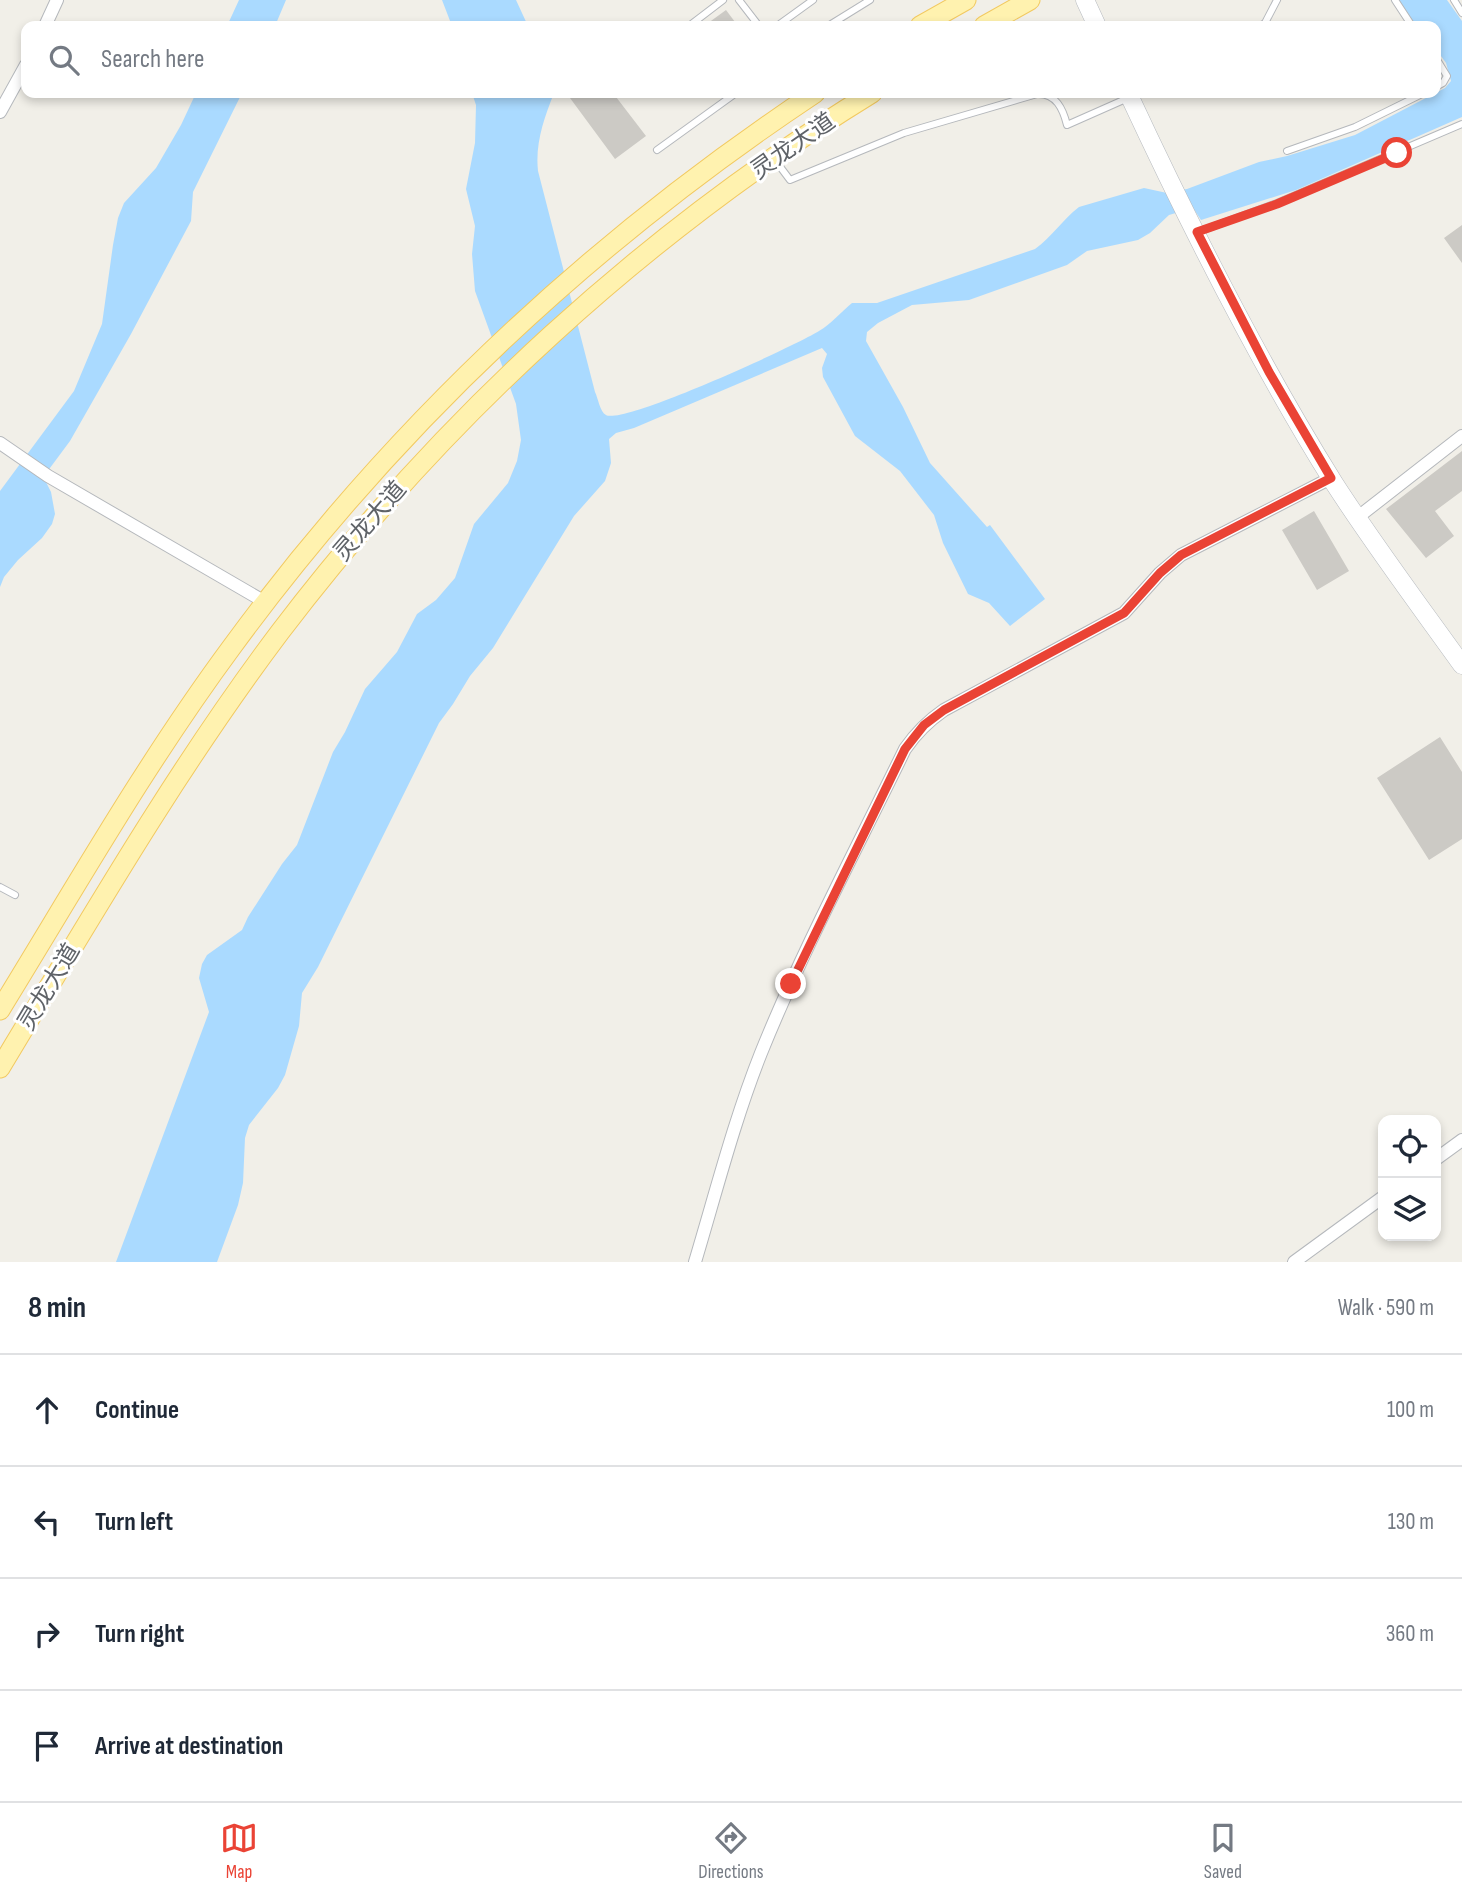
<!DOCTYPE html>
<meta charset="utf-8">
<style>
:root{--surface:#fff;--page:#f2f2f3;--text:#1f2937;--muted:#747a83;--line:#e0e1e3;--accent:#ea4335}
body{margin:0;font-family:"Sofia Sans Condensed","Noto Sans SC",sans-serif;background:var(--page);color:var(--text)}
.controls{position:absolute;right:21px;bottom:21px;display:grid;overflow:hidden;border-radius:14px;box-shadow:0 4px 10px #0003}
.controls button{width:63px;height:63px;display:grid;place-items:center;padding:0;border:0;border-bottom:2px solid var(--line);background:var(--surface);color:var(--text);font:35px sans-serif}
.stop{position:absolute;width:21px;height:21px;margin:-16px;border:5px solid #ea4335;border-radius:50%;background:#fff}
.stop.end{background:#ea4335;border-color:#fff;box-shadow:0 2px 7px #0008}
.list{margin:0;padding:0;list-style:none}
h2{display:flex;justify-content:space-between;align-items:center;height:91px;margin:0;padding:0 28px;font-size:30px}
h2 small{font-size:23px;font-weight:400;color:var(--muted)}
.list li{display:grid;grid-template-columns:46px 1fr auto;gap:21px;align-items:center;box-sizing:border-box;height:112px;padding:0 28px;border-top:2px solid var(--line)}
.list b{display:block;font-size:26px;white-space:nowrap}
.list em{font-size:23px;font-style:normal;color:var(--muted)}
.icon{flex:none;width:38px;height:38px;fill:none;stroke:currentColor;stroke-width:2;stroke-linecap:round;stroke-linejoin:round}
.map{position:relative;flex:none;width:1462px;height:1262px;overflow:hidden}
.search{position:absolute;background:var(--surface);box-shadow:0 4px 10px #0003;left:21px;right:21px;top:21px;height:77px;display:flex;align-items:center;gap:18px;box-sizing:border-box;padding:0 24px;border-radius:14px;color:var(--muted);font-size:26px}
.sheet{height:539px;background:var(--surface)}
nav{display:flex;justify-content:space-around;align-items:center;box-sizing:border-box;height:98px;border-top:2px solid var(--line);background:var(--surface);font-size:19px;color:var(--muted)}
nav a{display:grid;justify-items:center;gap:4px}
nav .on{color:var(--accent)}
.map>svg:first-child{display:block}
.water{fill:#aadaff}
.building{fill:#cccac5}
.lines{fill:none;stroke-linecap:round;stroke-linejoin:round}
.service-casing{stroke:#b5b8bc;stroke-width:8}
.minor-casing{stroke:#b5b8bc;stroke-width:14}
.secondary-casing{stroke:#b6babf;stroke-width:19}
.primary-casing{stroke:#f2c960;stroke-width:21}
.service{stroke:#fff;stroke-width:6}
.minor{stroke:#fff;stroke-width:12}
.secondary{stroke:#fff;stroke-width:18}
.primary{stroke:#fff2af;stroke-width:19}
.route{stroke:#ea4335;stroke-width:9}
.labels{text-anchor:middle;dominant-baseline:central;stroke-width:6;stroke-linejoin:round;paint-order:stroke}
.street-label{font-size:24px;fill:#5f6368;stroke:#fff}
</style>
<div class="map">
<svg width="1462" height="1262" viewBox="0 0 1462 1262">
<rect width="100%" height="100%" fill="#f1efe8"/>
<path class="water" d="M 239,0 L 286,0 L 275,26 L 227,26 Z
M 442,0 L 516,0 L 528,26 L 452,26 Z
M 1399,0 L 1447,0 L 1462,21 L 1462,117 L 1296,190 L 1201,220 L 1193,208 L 1169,215 L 1150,233 L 1138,240 L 1087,251 L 1067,265 L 969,300 L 912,305 L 878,323 L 867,332 L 866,341 L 903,407 L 930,463 L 987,527 L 990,525 L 1045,599 L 1010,626 L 989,603 L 968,594 L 943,543 L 934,515 L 900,471 L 855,436 L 823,377 L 822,368 L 827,354 L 822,348 L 634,428 L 616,433 L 609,439 L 611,463 L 605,481 L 574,516 L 493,648 L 470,676 L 453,704 L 439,723 L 318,967 L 302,993 L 299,1026 L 285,1075 L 278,1088 L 249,1125 L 245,1138 L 243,1183 L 238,1205 L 217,1262 L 116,1262 L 209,1012 L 199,978 L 202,964 L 207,955 L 242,930 L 248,917 L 282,864 L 297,845 L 333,752 L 345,732 L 365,689 L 397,652 L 417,614 L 436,600 L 455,578 L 474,524 L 508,483 L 517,461 L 521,440 L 516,404 L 475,291 L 472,254 L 475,226 L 466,189 L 475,143 L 476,105 L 472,93 L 554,93 C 544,118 535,144 538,171 L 595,392 C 598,398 600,412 606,415 C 623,425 795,346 819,331 C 831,324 841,312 852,303 L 877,303 L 1035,249 C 1052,237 1063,219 1079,207 L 1144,188 L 1167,193 L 1187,189 L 1259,162 L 1287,156 L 1355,135 L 1445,88 L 1451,81 L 1446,63 L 1436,49 L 1436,26 L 1417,26 L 1403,9 Z
M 196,93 L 242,93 L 193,192 L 191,221 L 131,334 L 70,441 L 47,472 L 46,482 L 51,492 L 55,514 L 52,524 L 42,538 L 18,560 L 4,577 L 0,587 L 0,491 L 74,391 L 102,324 L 113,245 L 118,218 L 124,203 L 156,168 L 181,125 Z"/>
<path class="building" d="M 726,10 L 738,26 L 704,26 Z
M 577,93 L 613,93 L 646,136 L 615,159 L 570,98 Z
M 1462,225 L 1462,263 L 1444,238 Z
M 1462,451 L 1462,491 L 1435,511 L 1454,536 L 1426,558 L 1386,509 Z
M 1314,511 L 1349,571 L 1317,590 L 1282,530 Z
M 1440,737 L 1462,772 L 1462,839 L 1429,860 L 1377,778 Z"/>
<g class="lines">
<defs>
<path id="service" d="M 739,0 L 759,26
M 1395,0 L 1412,26
M 1454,0 L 1462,13
M 689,26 L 723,0
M 777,26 L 813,0
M 828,26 L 870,0
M 1260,26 L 1265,23 L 1277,0
M 1436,58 L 1447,76 L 1443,83 L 1436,87
M 657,150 L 736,93
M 1287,151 L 1355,127 L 1424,93
M 775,160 L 790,180 L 904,133 L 1037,94 C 1056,93 1063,109 1067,125 L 1128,98
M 1198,232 L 1277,203 L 1462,124
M 0,887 L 15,895"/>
<path id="minor" d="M 45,26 L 57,0
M 0,112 L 26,65
M 0,443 L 48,476 L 265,602
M 1358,517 L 1462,436
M 1436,1159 L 1462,1140
M 695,1262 C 716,1192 734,1121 761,1053 C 803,949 856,850 905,749 C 916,733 928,721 944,710 L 1124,613 L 1160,573 L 1181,555 L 1331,478
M 1294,1262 L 1383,1197"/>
<path id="secondary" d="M 1085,0 L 1097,26
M 1128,93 C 1189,224 1257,360 1334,483 C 1374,545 1419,605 1462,665"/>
<path id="primary" d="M 920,26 L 966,0
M 984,26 L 1030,0
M 0,1010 C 75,888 146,763 231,648 C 392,428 588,244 815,93
M 0,1068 C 89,921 176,770 280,632 C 442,419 644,233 872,93"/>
</defs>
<use href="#service" class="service-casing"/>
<use href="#minor" class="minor-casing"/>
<use href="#secondary" class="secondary-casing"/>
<use href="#primary" class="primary-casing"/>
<use href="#service" class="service"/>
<use href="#minor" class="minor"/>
<use href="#secondary" class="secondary"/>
<use href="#primary" class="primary"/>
</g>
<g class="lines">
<path class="route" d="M 791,984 L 905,749 L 924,725 L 944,710 L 1124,613 L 1160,573 L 1181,555 L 1331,478 L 1269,372 L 1197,232 L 1277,204 L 1397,153"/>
</g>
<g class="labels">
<g class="street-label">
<text transform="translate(793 146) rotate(-35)">灵龙大道</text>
<text transform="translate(370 521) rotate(-49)">灵龙大道</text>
<text transform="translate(49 987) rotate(-59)">灵龙大道</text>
</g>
</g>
</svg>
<div class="controls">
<button><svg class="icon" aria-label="locate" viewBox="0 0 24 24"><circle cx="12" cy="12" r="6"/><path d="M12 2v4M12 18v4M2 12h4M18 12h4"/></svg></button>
<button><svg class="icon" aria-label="layers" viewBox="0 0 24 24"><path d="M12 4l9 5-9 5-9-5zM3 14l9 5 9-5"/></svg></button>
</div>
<div class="stop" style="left:1397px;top:153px"></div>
<div class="stop end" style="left:791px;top:984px"></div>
<div class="search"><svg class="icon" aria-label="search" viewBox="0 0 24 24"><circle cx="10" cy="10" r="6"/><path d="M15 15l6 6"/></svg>Search here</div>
</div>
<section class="sheet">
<h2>8 min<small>Walk · 590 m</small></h2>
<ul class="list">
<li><svg class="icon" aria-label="ahead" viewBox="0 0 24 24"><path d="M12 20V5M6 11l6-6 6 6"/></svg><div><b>Continue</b></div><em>100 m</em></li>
<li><svg class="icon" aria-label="left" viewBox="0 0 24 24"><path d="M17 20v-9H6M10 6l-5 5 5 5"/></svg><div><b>Turn left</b></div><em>130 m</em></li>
<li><svg class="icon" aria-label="right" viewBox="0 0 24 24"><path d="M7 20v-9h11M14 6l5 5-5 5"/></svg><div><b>Turn right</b></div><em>360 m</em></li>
<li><svg class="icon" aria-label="arrive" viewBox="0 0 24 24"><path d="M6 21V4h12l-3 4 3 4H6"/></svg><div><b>Arrive at destination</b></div></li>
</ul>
</section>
<nav>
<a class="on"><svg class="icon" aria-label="map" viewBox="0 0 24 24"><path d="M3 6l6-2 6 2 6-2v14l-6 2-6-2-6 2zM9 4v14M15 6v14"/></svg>Map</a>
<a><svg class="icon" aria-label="directions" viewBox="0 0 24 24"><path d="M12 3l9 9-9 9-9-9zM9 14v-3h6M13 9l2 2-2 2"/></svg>Directions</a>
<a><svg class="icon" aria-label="saved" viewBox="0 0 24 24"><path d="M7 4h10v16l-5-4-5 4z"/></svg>Saved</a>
</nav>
